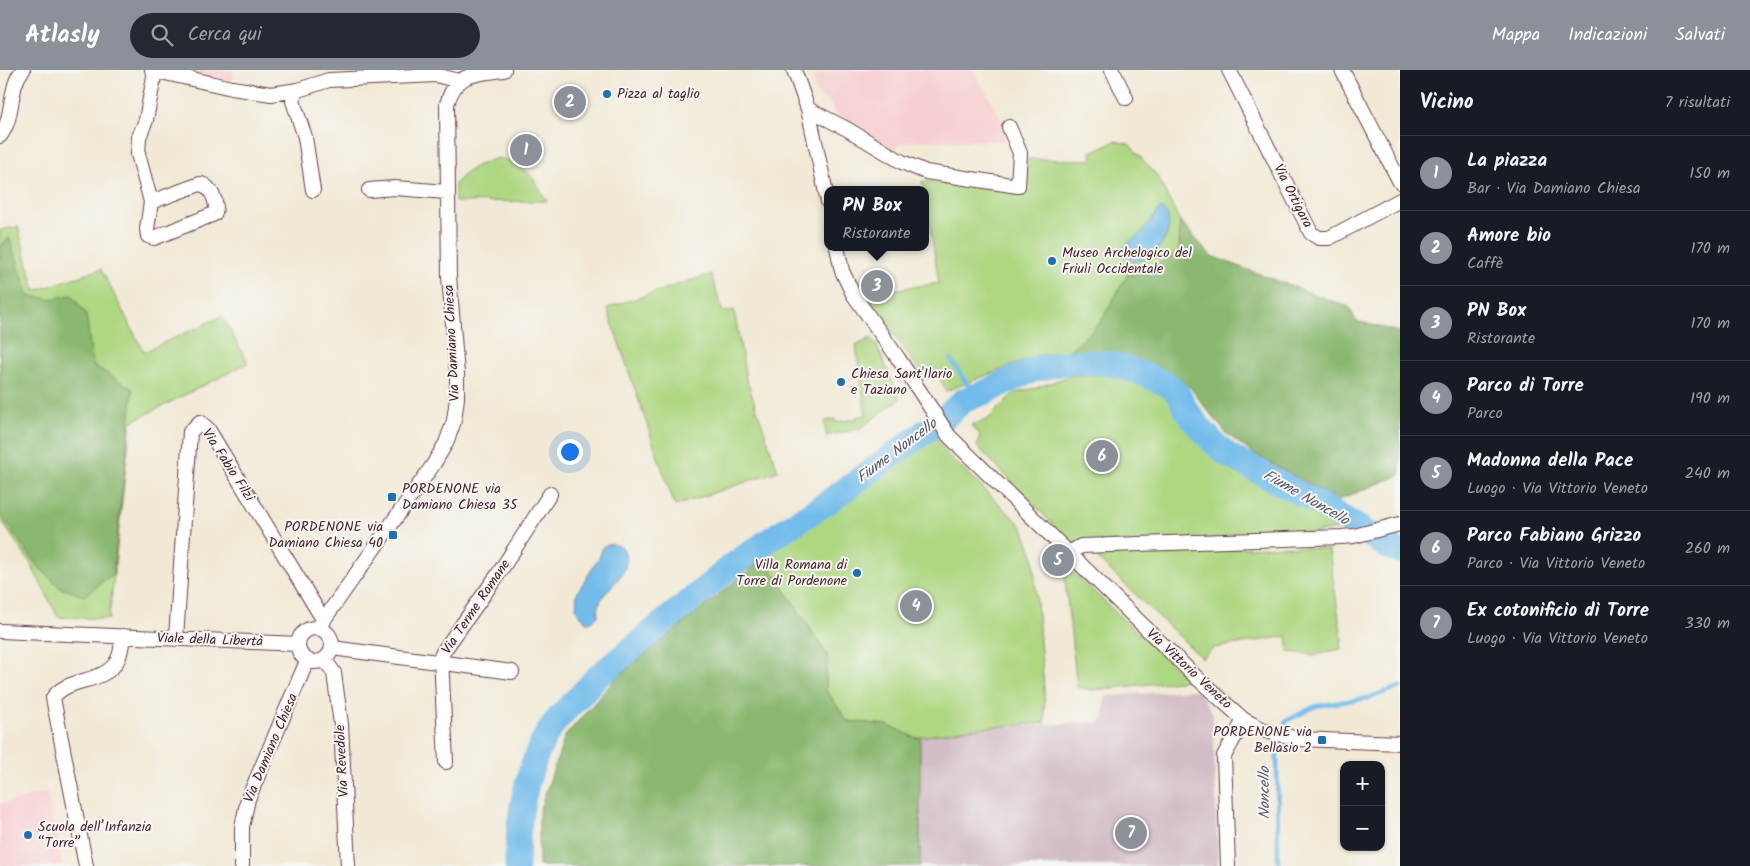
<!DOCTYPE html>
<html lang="it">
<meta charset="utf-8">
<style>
:root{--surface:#171b24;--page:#242831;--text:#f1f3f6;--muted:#9ea1a6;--line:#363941;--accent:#8c9099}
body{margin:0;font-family:Kalam,sans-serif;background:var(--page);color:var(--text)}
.controls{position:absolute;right:15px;bottom:15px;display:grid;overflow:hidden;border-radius:10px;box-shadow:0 1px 4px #0004}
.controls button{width:45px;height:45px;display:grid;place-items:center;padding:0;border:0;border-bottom:1px solid var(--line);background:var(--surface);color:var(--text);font:25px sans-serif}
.you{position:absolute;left:569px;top:381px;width:18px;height:18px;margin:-12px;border:4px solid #fff;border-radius:50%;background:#1a73e8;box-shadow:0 0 0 8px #1a73e833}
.badge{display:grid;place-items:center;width:32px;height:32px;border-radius:50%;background:var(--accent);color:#fff;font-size:16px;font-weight:700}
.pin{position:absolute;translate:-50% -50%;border:2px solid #fff;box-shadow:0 1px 5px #0006}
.popup{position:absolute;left:824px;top:116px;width:105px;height:65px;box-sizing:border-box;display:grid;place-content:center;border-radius:10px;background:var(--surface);filter:drop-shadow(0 1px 4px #0005);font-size:16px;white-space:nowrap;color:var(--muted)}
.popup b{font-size:19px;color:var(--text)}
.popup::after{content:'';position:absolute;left:50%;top:100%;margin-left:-10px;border:10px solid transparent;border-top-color:var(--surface)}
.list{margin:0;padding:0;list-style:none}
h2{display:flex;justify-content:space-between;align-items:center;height:65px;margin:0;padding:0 20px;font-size:21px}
h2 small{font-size:16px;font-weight:400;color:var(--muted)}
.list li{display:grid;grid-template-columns:32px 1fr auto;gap:15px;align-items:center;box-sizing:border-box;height:75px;padding:0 20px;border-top:1px solid var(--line)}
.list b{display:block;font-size:19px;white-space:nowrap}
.list p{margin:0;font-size:16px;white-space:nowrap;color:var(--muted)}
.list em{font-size:16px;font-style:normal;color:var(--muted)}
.icon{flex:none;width:28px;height:28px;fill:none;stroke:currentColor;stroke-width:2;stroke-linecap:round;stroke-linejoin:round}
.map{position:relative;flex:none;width:1400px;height:796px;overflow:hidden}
header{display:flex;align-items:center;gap:30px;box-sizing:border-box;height:70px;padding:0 25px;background:var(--accent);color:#fff}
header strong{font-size:24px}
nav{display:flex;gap:28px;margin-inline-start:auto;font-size:18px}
.search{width:350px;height:45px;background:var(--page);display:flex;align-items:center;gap:12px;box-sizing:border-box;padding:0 18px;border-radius:28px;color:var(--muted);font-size:19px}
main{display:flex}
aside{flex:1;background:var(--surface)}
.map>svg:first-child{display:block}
.built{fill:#f7cfd1}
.industrial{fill:#d2bdc6}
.green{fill:#aed782;stroke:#7c7b56}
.forest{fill:#8ab870;stroke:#6a6c4e}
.water{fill:#72bceb;stroke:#5e6e8b}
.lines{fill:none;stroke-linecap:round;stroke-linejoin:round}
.stream{stroke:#72bceb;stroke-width:4.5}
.river{stroke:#72bceb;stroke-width:25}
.street-casing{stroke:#633d44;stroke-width:16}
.street{stroke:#fff;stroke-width:14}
.poi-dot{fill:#1f6fb2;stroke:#f6f6f2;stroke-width:2}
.labels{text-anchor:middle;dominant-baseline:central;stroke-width:4;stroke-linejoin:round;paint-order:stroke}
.poi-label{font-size:14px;fill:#4a1f2b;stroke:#f6f6f2;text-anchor:start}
.street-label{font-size:14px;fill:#4a1f2b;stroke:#f6f6f2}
.water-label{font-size:15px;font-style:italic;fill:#58566e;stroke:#f6f6f2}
</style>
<header>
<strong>Atlasly</strong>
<div class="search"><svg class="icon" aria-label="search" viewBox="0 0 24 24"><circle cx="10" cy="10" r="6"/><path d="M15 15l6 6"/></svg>Cerca qui</div>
<nav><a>Mappa</a><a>Indicazioni</a><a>Salvati</a></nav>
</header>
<main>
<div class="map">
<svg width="1400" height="796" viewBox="0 0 1400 796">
<rect width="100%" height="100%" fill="#f6f6f2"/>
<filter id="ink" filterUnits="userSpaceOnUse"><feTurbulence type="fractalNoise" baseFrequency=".02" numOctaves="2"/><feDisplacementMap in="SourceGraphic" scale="10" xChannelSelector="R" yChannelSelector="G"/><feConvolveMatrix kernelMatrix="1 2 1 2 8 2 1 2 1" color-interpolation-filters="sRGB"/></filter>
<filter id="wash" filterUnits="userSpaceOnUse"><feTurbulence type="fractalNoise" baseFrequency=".0096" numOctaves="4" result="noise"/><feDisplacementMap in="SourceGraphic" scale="20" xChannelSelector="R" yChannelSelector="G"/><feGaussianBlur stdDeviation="1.12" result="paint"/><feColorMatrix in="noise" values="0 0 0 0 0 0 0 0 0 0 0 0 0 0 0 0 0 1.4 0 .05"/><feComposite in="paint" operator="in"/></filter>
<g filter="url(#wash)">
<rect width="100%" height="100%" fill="#f1e9d5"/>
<path class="built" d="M 181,0 L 233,0 L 233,12 Z
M 834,0 L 974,0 L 1005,56 L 1006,71 L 917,71 L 901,73 L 893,80 L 834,42 L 831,33 L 818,26 L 815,20 L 813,7 Z
M 47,722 L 62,796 L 0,796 L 0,734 Z"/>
<path class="industrial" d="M 1192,620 L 1199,622 L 1212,642 L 1213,648 L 1218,796 L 920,796 L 920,667 L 965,659 L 1100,652 L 1104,648 L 1105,628 L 1108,626 Z"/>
<path class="green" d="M 1115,71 L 1129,74 L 1157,106 L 1180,151 L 1179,182 L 1141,204 L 1128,204 L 1100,253 L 1070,280 L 1036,286 L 946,321 L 939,306 L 930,303 L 922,304 L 865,224 L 939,213 L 926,132 L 926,120 L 924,120 L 922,111 L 1023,122 L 1028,89 L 1092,90 L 1091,82 Z
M 498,88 C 528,94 532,107 547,131 L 455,132 L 455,114 C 467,99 480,93 498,88 Z
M 18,157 L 35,221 L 101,199 L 144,282 L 222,246 L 248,293 L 131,352 L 109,549 L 58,547 L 29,491 L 0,449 L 0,160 Z
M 711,204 L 723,242 L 734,240 L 746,308 L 778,401 L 675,436 L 607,238 Z
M 871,268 L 876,274 L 900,329 L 859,359 L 826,366 L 825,351 L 835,349 L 835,352 L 856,349 L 856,347 L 866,345 L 856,276 Z
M 1072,305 L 1108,305 L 1138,310 L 1163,322 L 1206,377 L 1229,394 L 1344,458 L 1308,464 L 1072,474 L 977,376 L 980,365 L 971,355 L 987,350 L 1014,323 L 1036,318 Z
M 933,363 L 946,383 L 1022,456 L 1033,485 L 1044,619 L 1045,653 L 966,659 L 916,668 L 887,655 L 847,651 L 826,620 L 827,585 L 764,488 Z
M 1286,476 L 1329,480 L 1342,569 L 1341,579 L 1316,585 L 1289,582 L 1287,566 L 1214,578 L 1202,588 L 1094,485 Z
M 1063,493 L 1188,610 L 1091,620 L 1077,617 Z"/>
<path class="forest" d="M 1180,151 L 1211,186 L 1349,237 L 1356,251 L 1400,262 L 1400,405 L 1338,430 L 1254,384 L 1227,364 L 1204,336 L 1190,317 L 1156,299 L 1108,285 L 1070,280 L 1100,253 L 1128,204 L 1141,204 L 1179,182 Z
M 9,167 L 29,226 L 50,229 L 72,225 L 86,244 L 93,295 L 133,319 L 113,504 L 84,526 L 60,518 L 35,493 L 0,444 L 0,178 Z
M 764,488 L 827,585 L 826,620 L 847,651 L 887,655 L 916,668 L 920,667 L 920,796 L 539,796 L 539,742 L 565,666 L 617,607 Z"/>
<path class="water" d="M 1161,138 C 1178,151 1164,178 1148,188 C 1144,191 1138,190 1133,191 L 1123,184 L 1123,177 L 1141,163 Z
M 612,474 L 622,477 C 637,504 607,513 599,534 C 597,538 598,542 598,546 L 588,554 L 576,540 L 577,523 L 600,486 L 603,476 Z"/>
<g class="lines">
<path class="stream" d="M 951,290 L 975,326
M 1278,796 L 1277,685 L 1286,651 L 1316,636 L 1368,628 L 1400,617"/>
<path class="river" d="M 517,796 C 517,752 525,701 548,662 C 560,642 581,627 596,608 L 737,492 L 775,466 L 828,432 L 944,348 L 964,330 L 986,322 L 1010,310 L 1036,299 L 1064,293 L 1094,292 L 1111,294 L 1139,302 L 1170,316 L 1178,324 L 1187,341 L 1199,357 L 1214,373 L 1228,385 L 1319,434 L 1358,457 L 1386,476 L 1400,481"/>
</g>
</g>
<g filter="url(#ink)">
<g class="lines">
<defs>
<path id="street" d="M 152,0 L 232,18 L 271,24 L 298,20 L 329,10 L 436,5 L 459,11
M 794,0 L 808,39 L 828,132
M 1112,0 L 1126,28
M 1229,0 L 1311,163 L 1319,168 L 1329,168 L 1400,130
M 1342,0 L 1400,112
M 298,20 L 295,23 L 293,31 L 305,67 L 313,120
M 808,39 L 847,59 L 902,92 L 926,102 L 1018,116 L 1020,83 L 1009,57
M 0,66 C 15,47 8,16 23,0
M 369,120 L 395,118 L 447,122
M 151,132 L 200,114 C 210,114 220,135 214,144 L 154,168 L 148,166 L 147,159 L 151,132 L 138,84 L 139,67 L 146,50 L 155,1
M 837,177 L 842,201 L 853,224 L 898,288 L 949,366 L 1196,607 L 1244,650 L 1266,661 L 1298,669 L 1400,673
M 1069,483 L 1081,476 L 1341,467 L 1354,466 L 1400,454
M298 575a17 17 0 1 1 34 0a17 17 0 1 1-34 0Z
M 318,558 L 433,395 L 446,373 L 454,351 L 457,328 L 457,304 L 449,206 L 447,34 C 456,2 475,4 504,0
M 0,561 L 298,574
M 176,568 L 190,362 L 200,352 L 208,359 L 324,551
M 332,578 L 512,602
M 325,590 L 334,603 L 341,654 L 348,796
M 446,692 L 441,586 L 445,579 L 497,506 L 550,424
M 86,796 L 53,628 C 67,606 106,615 118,589 C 121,583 122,574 123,566
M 242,796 L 242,757 L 248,729 L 307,591
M 1228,796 L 1224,686 L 1244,650"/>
</defs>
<use href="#street" class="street-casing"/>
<use href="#street" class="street"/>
</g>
</g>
<g class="poi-dot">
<circle cx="607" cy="24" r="5"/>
<circle cx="1052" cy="191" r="5"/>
<circle cx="841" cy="312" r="5"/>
<rect x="387" y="422" width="10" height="10" rx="2.5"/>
<rect x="388" y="460" width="10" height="10" rx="2.5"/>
<circle cx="857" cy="503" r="5"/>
<rect x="1317" y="665" width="10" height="10" rx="2.5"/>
<circle cx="28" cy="765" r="5"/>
</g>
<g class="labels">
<g class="poi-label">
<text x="617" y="24">Pizza al taglio</text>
<text x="1062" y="183">Museo Archelogico del<tspan x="1062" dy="16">Friuli Occidentale</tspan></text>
<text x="851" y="304">Chiesa Sant'Ilario<tspan x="851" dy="16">e Taziano</tspan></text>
<text x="402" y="419">PORDENONE via<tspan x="402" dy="16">Damiano Chiesa 35</tspan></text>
<text x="383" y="457" text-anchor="end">PORDENONE via<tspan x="383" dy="16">Damiano Chiesa 40</tspan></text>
<text x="847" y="495" text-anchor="end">Villa Romana di<tspan x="847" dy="16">Torre di Pordenone</tspan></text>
<text x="1312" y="662" text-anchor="end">PORDENONE via<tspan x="1312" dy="16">Bellasio 2</tspan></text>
<text x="38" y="757">Scuola dell’Infanzia<tspan x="38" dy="16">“Torre”</tspan></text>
</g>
<g class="street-label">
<text transform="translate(1293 126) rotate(63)">Via Ortigara</text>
<text transform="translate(452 273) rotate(-93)">Via Damiano Chiesa</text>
<text transform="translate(228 395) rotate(57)">Via Fabio Filzi</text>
<text transform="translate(476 537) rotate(-56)">Via Terme Romane</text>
<text transform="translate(210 570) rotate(2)">Viale della Libertà</text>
<text transform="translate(1189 599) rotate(43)">Via Vittorio Veneto</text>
<text transform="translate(271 678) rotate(-67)">Via Damiano Chiesa</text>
<text transform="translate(342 691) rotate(-93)">Via Revedole</text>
</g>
<g class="water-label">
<text transform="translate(897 381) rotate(-37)">Fiume Noncello</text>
<text transform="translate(1306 428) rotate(30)">Fiume Noncello</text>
<text transform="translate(1265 723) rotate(-90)">Noncello</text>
</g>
</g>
</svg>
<div class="controls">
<button>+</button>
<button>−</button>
</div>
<div class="you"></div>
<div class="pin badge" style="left:526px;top:80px">1</div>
<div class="pin badge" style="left:570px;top:32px">2</div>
<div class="pin badge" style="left:877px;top:216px">3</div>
<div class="popup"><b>PN Box</b>Ristorante</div>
<div class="pin badge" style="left:916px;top:536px">4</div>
<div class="pin badge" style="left:1058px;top:490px">5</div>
<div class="pin badge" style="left:1102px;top:386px">6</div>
<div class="pin badge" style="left:1131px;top:763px">7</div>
</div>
<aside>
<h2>Vicino<small>7 risultati</small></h2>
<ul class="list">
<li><span class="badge">1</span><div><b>La piazza</b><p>Bar · Via Damiano Chiesa</p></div><em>150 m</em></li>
<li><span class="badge">2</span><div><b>Amore bio</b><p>Caffè</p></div><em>170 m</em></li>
<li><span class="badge">3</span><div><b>PN Box</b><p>Ristorante</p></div><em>170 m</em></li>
<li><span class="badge">4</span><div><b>Parco di Torre</b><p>Parco</p></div><em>190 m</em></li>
<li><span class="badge">5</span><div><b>Madonna della Pace</b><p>Luogo · Via Vittorio Veneto</p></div><em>240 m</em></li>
<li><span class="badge">6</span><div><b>Parco Fabiano Grizzo</b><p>Parco · Via Vittorio Veneto</p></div><em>260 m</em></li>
<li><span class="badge">7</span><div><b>Ex cotonificio di Torre</b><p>Luogo · Via Vittorio Veneto</p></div><em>330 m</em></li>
</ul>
</aside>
</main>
